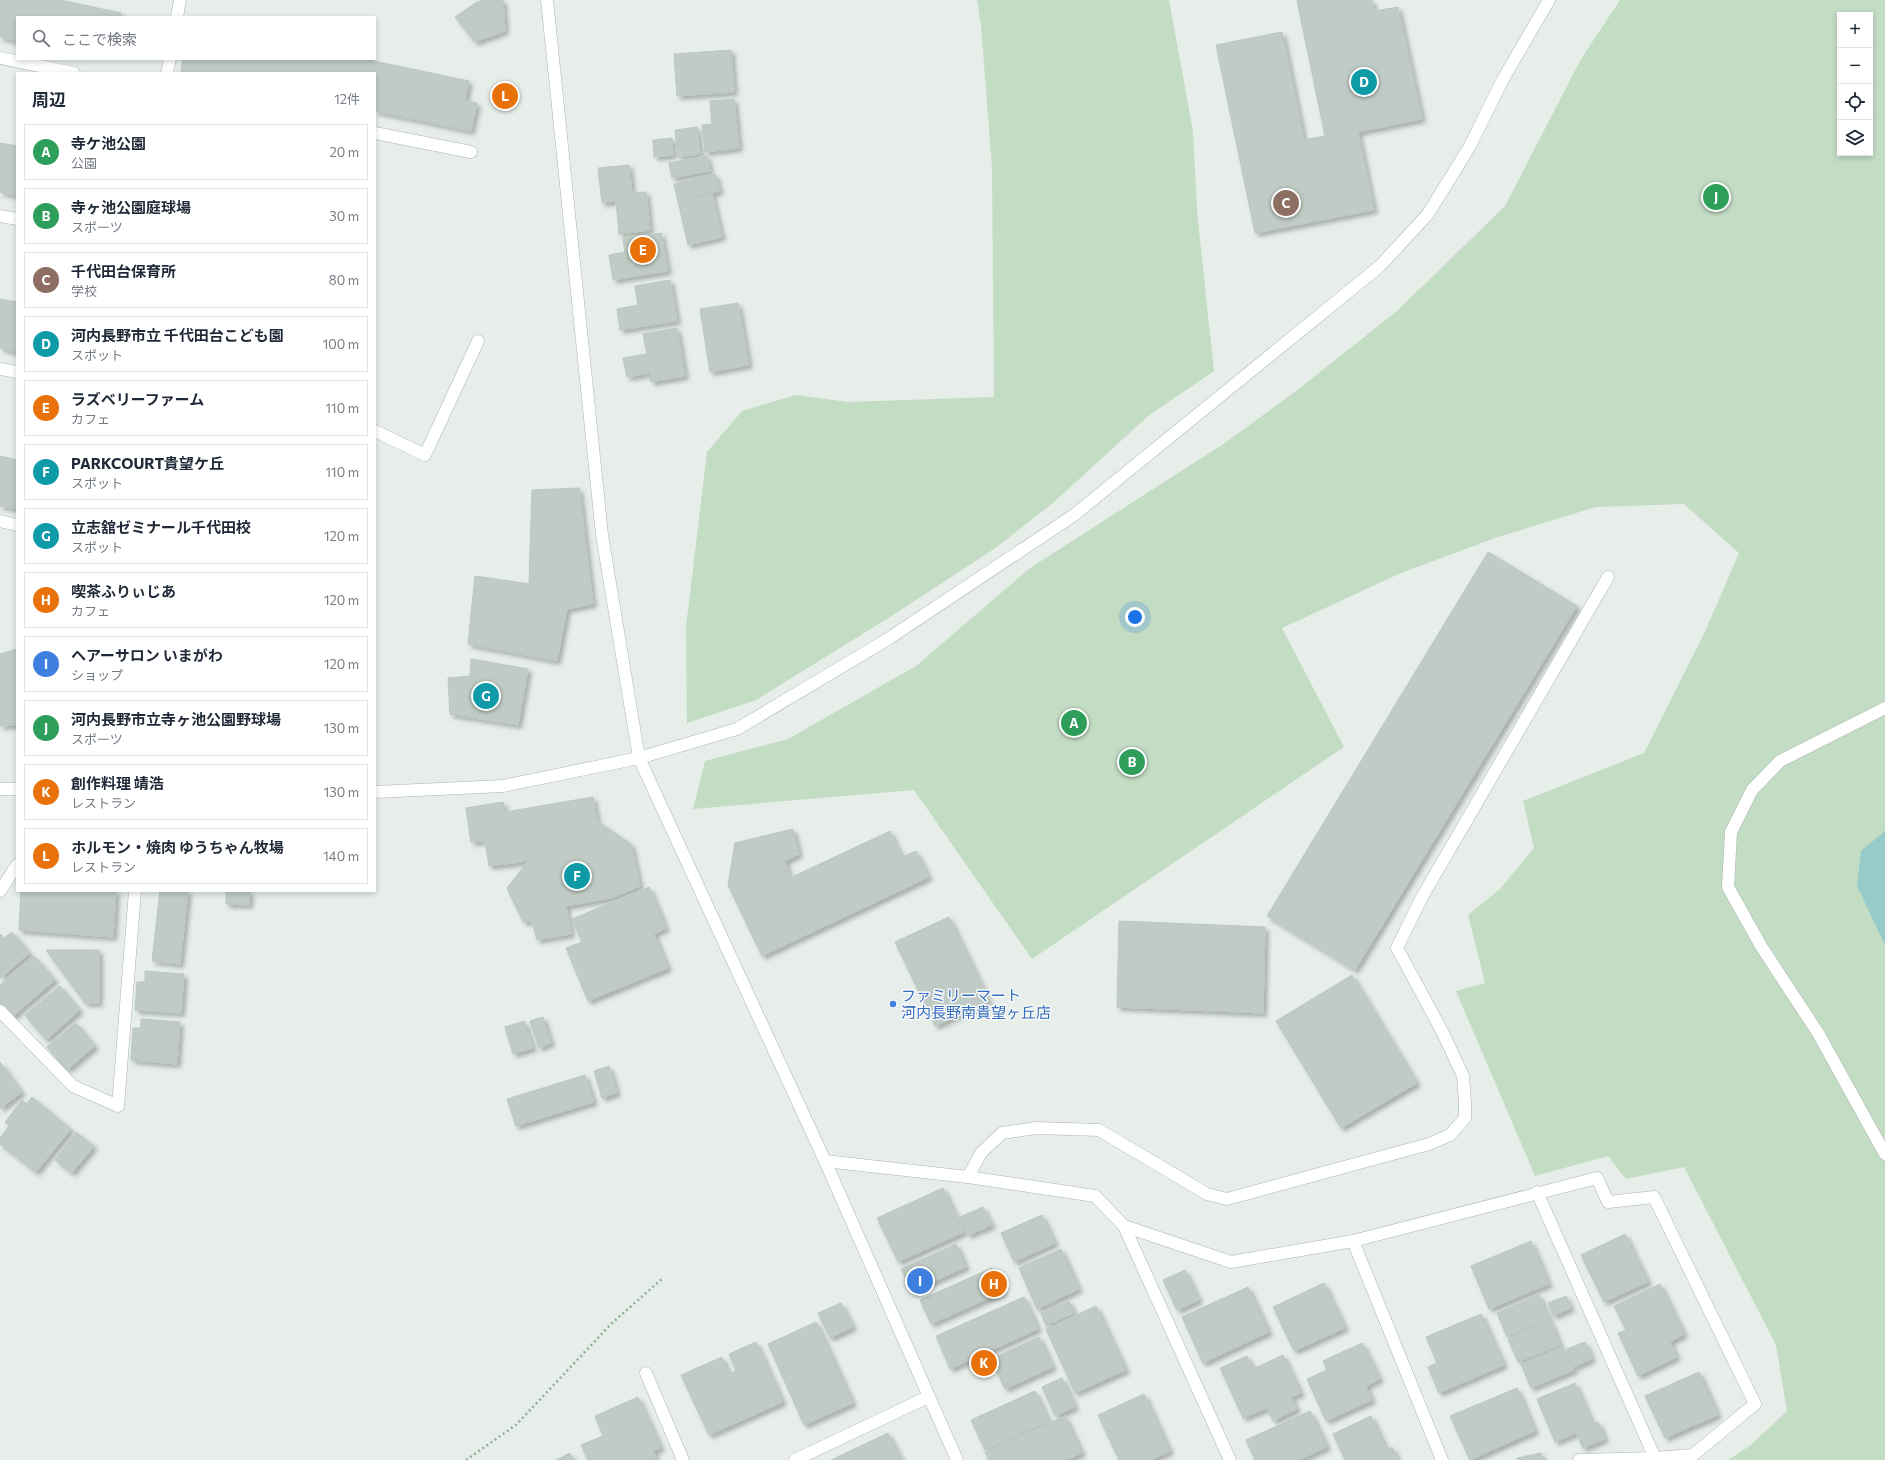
<!DOCTYPE html>
<html lang="ja">
<meta charset="utf-8">
<style>
:root{--surface:#fff;--page:#f6f6f7;--text:#1f2937;--muted:#747a83;--line:#e0e1e3;--accent:#764c51}
body{margin:0;font-family:Commissioner,"Noto Sans JP",sans-serif;background:var(--page);color:var(--text)}
.controls{position:absolute;right:12px;top:12px;display:grid;overflow:hidden;border-radius:0px;box-shadow:0 2px 6px #0003}
.controls button{width:36px;height:36px;display:grid;place-items:center;padding:0;border:0;border-bottom:1px solid var(--line);background:var(--surface);color:var(--text);font:20px sans-serif}
.you{position:absolute;left:1135px;top:617px;width:14px;height:14px;margin:-10px;border:3px solid #fff;border-radius:50%;background:#1a73e8;box-shadow:0 0 0 6px #1a73e833}
.badge{display:grid;place-items:center;width:26px;height:26px;border-radius:50%;background:var(--accent);color:#fff;font-size:13px;font-weight:700}
.pin{position:absolute;translate:-50% -50%;border:2px solid #fff;box-shadow:0 1px 4px #0006}
.list{margin:0;padding:0;list-style:none}
h2{display:flex;justify-content:space-between;align-items:center;height:52px;margin:0;padding:0 16px;font-size:17px}
h2 small{font-size:13px;font-weight:400;color:var(--muted)}
.list li{display:grid;grid-template-columns:26px 1fr auto;gap:12px;align-items:center;box-sizing:border-box;height:56px;margin:0 8px 8px;padding:0 8px;border:1px solid var(--line);border-radius:0px}
.list b{display:block;font-size:15px;white-space:nowrap}
.list p{margin:0;font-size:13px;white-space:nowrap;color:var(--muted)}
.list em{font-size:13px;font-style:normal;color:var(--muted)}
.icon{flex:none;width:22px;height:22px;fill:none;stroke:currentColor;stroke-width:2;stroke-linecap:round;stroke-linejoin:round}
.map{position:relative;flex:none;width:1885px;height:1460px;overflow:hidden}
.search{position:absolute;background:var(--surface);box-shadow:0 2px 6px #0003;left:16px;top:16px;width:360px;height:44px;display:flex;align-items:center;gap:10px;box-sizing:border-box;padding:0 14px;border-radius:0px;color:var(--muted);font-size:15px}
.panel{position:absolute;background:var(--surface);box-shadow:0 2px 6px #0003;left:16px;top:72px;width:360px;height:820px;border-radius:0px}
.map>svg:first-child{display:block}
.green{fill:#c3dcc4;fill-rule:evenodd}
.water{fill:#96cbc9}
.building{fill:#bfcbc4;stroke:#bac7bf;filter:url(#shadow)}
.lines{fill:none;stroke-linecap:round;stroke-linejoin:round}
.service-casing{stroke:#aab6af;stroke-width:13}
.minor-casing{stroke:#aab6af;stroke-width:13}
.tertiary-casing{stroke:#aab6af;stroke-width:13}
.path{stroke:#8bad9c;stroke-width:2.5;stroke-dasharray:2 3;stroke-linecap:butt}
.service{stroke:#fff;stroke-width:12}
.minor{stroke:#fff;stroke-width:12}
.tertiary{stroke:#fff;stroke-width:12}
.shop-dot{fill:#3f7fe0;stroke:#f7faf8;stroke-width:1.5}
.labels{text-anchor:middle;dominant-baseline:central;stroke-width:3;stroke-linejoin:round;paint-order:stroke}
.shop-label{font-size:15px;fill:#366cbe;stroke:#f7faf8;text-anchor:start}
</style>
<div class="map">
<svg width="1885" height="1460" viewBox="0 0 1885 1460">
<defs>
<filter id="shadow"><feDropShadow dx="3.5" dy="3.5" stdDeviation="2" flood-color="#0004"/></filter>
</defs>
<rect width="100%" height="100%" fill="#e7eee9"/>
<path class="green" d="M 977,0 L 1169,0 L 1193,131 L 1197,211 L 1214,371 L 1148,416 L 1053,503 L 994,549 L 890,617 L 756,700 L 687,723 L 686,627 L 707,452 L 742,411 L 796,395 L 848,402 L 994,397 L 992,168 L 981,25 Z
M 1620,0 L 1885,0 L 1885,1460 L 1728,1460 L 1751,1445 L 1787,1411 L 1776,1345 L 1684,1167 L 1626,1179 L 1608,1156 L 1535,1176 L 1456,991 L 1485,983 L 1468,915 L 1500,889 L 1534,848 L 1523,801 L 1644,753 L 1704,634 L 1739,553 L 1684,504 L 1596,507 L 1498,537 L 1401,573 L 1282,628 L 1344,747 L 1032,959 L 914,790 L 693,809 L 705,761 L 788,739 L 916,666 L 1030,568 L 1225,443 L 1300,388 L 1397,311 L 1505,206 L 1581,59 ZM 1840,15 L 1870,15 L 1870,153 L 1840,153 Z"/>
<path class="water" d="M 1885,831 L 1885,945 L 1857,886 L 1861,851 Z"/>
<path class="building" d="M 0,0 L 60,0 L 121,13 L 120,17 L 17,17 L 17,41 L 0,37 Z
M 483,0 L 503,0 L 505,31 L 475,42 L 455,17 L 477,2 Z
M 1297,0 L 1372,0 L 1374,11 L 1398,7 L 1422,119 L 1358,132 L 1374,210 L 1255,233 L 1216,45 L 1282,32 L 1304,140 L 1325,136 Z
M 731,50 L 734,92 L 677,96 L 674,54 Z
M 183,59 L 364,59 L 469,81 L 465,100 L 477,103 L 471,131 L 375,111 L 375,73 L 191,73 L 181,71 Z
M 734,99 L 739,148 L 705,152 L 702,125 L 712,124 L 710,101 Z
M 697,127 L 700,154 L 678,157 L 675,130 Z
M 672,138 L 673,155 L 654,157 L 653,140 Z
M 0,143 L 17,146 L 17,196 L 0,192 Z
M 707,156 L 710,171 L 672,178 L 669,163 Z
M 629,165 L 632,193 L 646,192 L 650,230 L 619,234 L 616,201 L 602,203 L 598,168 Z
M 715,174 L 720,191 L 678,201 L 674,184 Z
M 712,194 L 722,237 L 688,245 L 678,201 Z
M 661,233 L 668,271 L 613,280 L 609,255 L 625,252 L 623,239 Z
M 670,280 L 677,321 L 620,330 L 617,309 L 638,305 L 635,286 Z
M 0,299 L 17,302 L 17,352 L 0,348 Z
M 738,303 L 749,365 L 710,372 L 700,309 Z
M 677,328 L 685,376 L 651,382 L 650,373 L 627,377 L 623,358 L 647,354 L 643,334 Z
M 0,456 L 17,460 L 17,509 L 0,506 Z
M 579,488 L 593,604 L 567,609 L 557,661 L 468,644 L 475,576 L 529,584 L 532,490 Z
M 1488,552 L 1577,606 L 1355,970 L 1267,916 Z
M 17,649 L 17,725 L 0,726 L 0,654 Z
M 471,659 L 528,669 L 518,725 L 450,714 L 448,678 L 470,676 Z
M 593,797 L 597,821 L 631,844 L 640,886 L 612,898 L 566,906 L 571,934 L 537,940 L 532,921 L 523,922 L 507,888 L 528,861 L 489,866 L 485,841 L 471,842 L 466,808 L 503,802 L 505,812 Z
M 793,829 L 799,854 L 785,861 L 790,878 L 890,831 L 902,857 L 916,851 L 929,877 L 762,956 L 728,885 L 735,843 Z
M 649,887 L 666,928 L 654,934 L 668,968 L 588,1001 L 566,948 L 582,942 L 572,919 Z
M 21,891 L 116,891 L 113,937 L 19,930 Z
M 160,891 L 188,891 L 180,964 L 152,961 Z
M 226,891 L 250,891 L 249,905 L 226,904 Z
M 949,917 L 989,1001 L 935,1026 L 895,942 Z
M 1119,921 L 1265,927 L 1263,1013 L 1117,1007 Z
M 12,932 L 30,953 L 0,978 L 0,934 L 4,938 Z
M 46,950 L 99,950 L 99,1003 L 85,1003 Z
M 34,956 L 55,980 L 12,1017 L 0,1003 L 0,985 Z
M 145,971 L 184,974 L 181,1013 L 135,1010 L 137,982 L 145,982 Z
M 1352,975 L 1417,1083 L 1341,1128 L 1276,1021 Z
M 60,986 L 80,1010 L 46,1040 L 25,1015 Z
M 543,1017 L 551,1043 L 539,1048 L 530,1021 Z
M 141,1019 L 180,1022 L 177,1064 L 131,1060 L 133,1028 L 141,1028 Z
M 524,1021 L 533,1048 L 513,1054 L 505,1027 Z
M 76,1023 L 95,1046 L 67,1070 L 47,1047 Z
M 0,1062 L 22,1092 L 0,1109 Z
M 609,1066 L 617,1093 L 602,1098 L 594,1071 Z
M 585,1075 L 594,1102 L 516,1126 L 507,1099 Z
M 32,1097 L 71,1129 L 36,1172 L 0,1144 L 0,1138 L 9,1126 L 5,1122 L 22,1100 L 26,1104 Z
M 76,1132 L 94,1146 L 72,1173 L 55,1160 Z
M 943,1188 L 964,1232 L 898,1262 L 877,1218 Z
M 983,1207 L 992,1225 L 968,1235 L 960,1217 Z
M 1042,1215 L 1055,1243 L 1014,1262 L 1001,1233 Z
M 1625,1234 L 1648,1282 L 1604,1302 L 1581,1255 Z
M 1531,1241 L 1549,1284 L 1489,1309 L 1471,1266 Z
M 956,1244 L 966,1267 L 912,1291 L 901,1269 Z
M 1061,1249 L 1079,1289 L 1037,1309 L 1019,1268 Z
M 992,1268 L 1003,1292 L 931,1324 L 920,1300 Z
M 1185,1270 L 1199,1300 L 1177,1310 L 1163,1280 Z
M 1324,1283 L 1345,1328 L 1294,1351 L 1273,1307 Z
M 1660,1284 L 1684,1334 L 1670,1342 L 1677,1357 L 1638,1376 L 1618,1333 L 1626,1330 L 1614,1306 Z
M 1248,1287 L 1269,1332 L 1203,1363 L 1182,1317 Z
M 1539,1295 L 1549,1319 L 1507,1337 L 1497,1313 Z
M 1566,1296 L 1571,1308 L 1553,1316 L 1548,1303 Z
M 1024,1297 L 1038,1329 L 950,1369 L 936,1336 Z
M 1069,1301 L 1074,1313 L 1046,1326 L 1041,1313 Z
M 841,1303 L 853,1327 L 830,1338 L 818,1313 Z
M 1096,1306 L 1126,1370 L 1075,1393 L 1046,1329 Z
M 1481,1314 L 1504,1365 L 1439,1393 L 1428,1367 L 1437,1363 L 1426,1337 Z
M 1550,1320 L 1560,1345 L 1518,1362 L 1508,1339 Z
M 816,1322 L 853,1403 L 804,1425 L 768,1344 Z
M 1039,1337 L 1053,1367 L 1005,1389 L 991,1359 Z
M 756,1342 L 783,1402 L 709,1435 L 681,1375 L 722,1357 L 729,1374 L 736,1371 L 729,1354 Z
M 1585,1342 L 1592,1359 L 1574,1367 L 1567,1349 Z
M 1362,1343 L 1380,1379 L 1366,1386 L 1372,1400 L 1326,1421 L 1307,1379 L 1327,1370 L 1323,1361 Z
M 1563,1346 L 1574,1370 L 1531,1388 L 1521,1364 Z
M 1283,1355 L 1301,1393 L 1291,1397 L 1297,1409 L 1273,1421 L 1267,1408 L 1243,1418 L 1220,1368 L 1247,1356 L 1253,1369 Z
M 1699,1372 L 1718,1415 L 1665,1438 L 1645,1396 Z
M 1062,1378 L 1075,1407 L 1055,1416 L 1042,1387 Z
M 1575,1383 L 1593,1424 L 1598,1422 L 1605,1439 L 1583,1448 L 1576,1433 L 1555,1442 L 1537,1399 Z
M 1517,1388 L 1535,1431 L 1470,1460 L 1450,1416 Z
M 1035,1391 L 1049,1421 L 985,1450 L 971,1420 Z
M 1144,1394 L 1170,1451 L 1151,1460 L 1119,1460 L 1098,1415 Z
M 638,1397 L 661,1448 L 653,1451 L 657,1460 L 588,1460 L 581,1445 L 603,1436 L 595,1416 Z
M 1310,1411 L 1327,1447 L 1299,1460 L 1255,1460 L 1246,1440 Z
M 1065,1416 L 1082,1453 L 1066,1460 L 989,1460 L 985,1452 Z
M 1371,1416 L 1387,1450 L 1392,1447 L 1398,1460 L 1345,1460 L 1333,1434 Z
M 888,1433 L 902,1460 L 831,1460 Z
M 570,1453 L 573,1460 L 556,1460 Z
M 1541,1453 L 1543,1460 L 1517,1460 L 1517,1458 Z"/>
<g class="lines">
<defs>
<path id="service" d="M 968,1177 L 981,1153 L 1002,1133 L 1036,1128 L 1099,1130 L 1207,1194 L 1227,1199 L 1429,1144 L 1450,1135 L 1465,1118 L 1465,1102 L 1463,1076 L 1443,1033 L 1397,948 L 1422,897 L 1608,577"/>
<path id="minor" d="M 177,17 L 180,0
M 0,58 L 74,73
M 167,73 L 170,59
M 375,133 L 471,152
M 0,216 L 17,219
M 0,369 L 17,372
M 375,431 L 425,455 L 478,341
M 0,521 L 17,525
M 1885,708 L 1780,761 L 1752,790 L 1731,832 L 1728,887 L 1761,946 L 1818,1033 L 1885,1154
M 0,891 L 17,865
M 0,1011 L 73,1086 L 118,1106 L 135,891
M 825,1161 L 968,1177 L 1095,1196 L 1124,1226 L 1231,1262 L 1353,1241 L 1597,1178 L 1608,1202 L 1654,1197 L 1755,1404 L 1693,1455 L 1655,1458 L 1579,1460
M 1537,1192 L 1655,1458
M 1124,1226 L 1230,1460
M 1353,1241 L 1442,1460
M 646,1373 L 683,1460
M 795,1460 L 928,1397"/>
<path id="tertiary" d="M 547,0 L 602,535 L 639,758 L 825,1161 L 957,1460
M 0,789 L 17,789
M 375,792 L 503,786 L 639,758 L 737,729 L 888,639 L 1074,515 L 1380,266 L 1428,214 L 1470,146 L 1502,81 L 1549,0"/>
</defs>
<use href="#service" class="service-casing"/>
<use href="#minor" class="minor-casing"/>
<use href="#tertiary" class="tertiary-casing"/>
<path class="path" d="M 466,1460 L 516,1425 L 611,1324 L 663,1278"/>
<use href="#service" class="service"/>
<use href="#minor" class="minor"/>
<use href="#tertiary" class="tertiary"/>
</g>
<circle class="shop-dot" cx="893" cy="1004" r="4"/>
<g class="labels">
<g class="shop-label">
<text x="901" y="995">ファミリーマート<tspan x="901" dy="17">河内長野南貴望ヶ丘店</tspan></text>
</g>
</g>
</svg>
<div class="controls">
<button>+</button>
<button>−</button>
<button><svg class="icon" aria-label="locate" viewBox="0 0 24 24"><circle cx="12" cy="12" r="6"/><path d="M12 2v4M12 18v4M2 12h4M18 12h4"/></svg></button>
<button><svg class="icon" aria-label="layers" viewBox="0 0 24 24"><path d="M12 4l9 5-9 5-9-5zM3 14l9 5 9-5"/></svg></button>
</div>
<div class="you"></div>
<div class="pin badge" style="left:1074px;top:723px;background:#2e9e5b">A</div>
<div class="pin badge" style="left:1132px;top:762px;background:#2e9e5b">B</div>
<div class="pin badge" style="left:1286px;top:203px;background:#8d6e63">C</div>
<div class="pin badge" style="left:1364px;top:82px;background:#0f9aa8">D</div>
<div class="pin badge" style="left:643px;top:250px;background:#e8710a">E</div>
<div class="pin badge" style="left:577px;top:876px;background:#0f9aa8">F</div>
<div class="pin badge" style="left:486px;top:696px;background:#0f9aa8">G</div>
<div class="pin badge" style="left:994px;top:1284px;background:#e8710a">H</div>
<div class="pin badge" style="left:920px;top:1281px;background:#3f7fe0">I</div>
<div class="pin badge" style="left:1716px;top:197px;background:#2e9e5b">J</div>
<div class="pin badge" style="left:984px;top:1363px;background:#e8710a">K</div>
<div class="pin badge" style="left:505px;top:96px;background:#e8710a">L</div>
<div class="search"><svg class="icon" aria-label="search" viewBox="0 0 24 24"><circle cx="10" cy="10" r="6"/><path d="M15 15l6 6"/></svg>ここで検索</div>
<section class="panel">
<h2>周辺<small>12件</small></h2>
<ul class="list">
<li><span class="badge" style="background:#2e9e5b">A</span><div><b>寺ケ池公園</b><p>公園</p></div><em>20 m</em></li>
<li><span class="badge" style="background:#2e9e5b">B</span><div><b>寺ヶ池公園庭球場</b><p>スポーツ</p></div><em>30 m</em></li>
<li><span class="badge" style="background:#8d6e63">C</span><div><b>千代田台保育所</b><p>学校</p></div><em>80 m</em></li>
<li><span class="badge" style="background:#0f9aa8">D</span><div><b>河内長野市立 千代田台こども園</b><p>スポット</p></div><em>100 m</em></li>
<li><span class="badge" style="background:#e8710a">E</span><div><b>ラズベリーファーム</b><p>カフェ</p></div><em>110 m</em></li>
<li><span class="badge" style="background:#0f9aa8">F</span><div><b>PARKCOURT貴望ケ丘</b><p>スポット</p></div><em>110 m</em></li>
<li><span class="badge" style="background:#0f9aa8">G</span><div><b>立志舘ゼミナール千代田校</b><p>スポット</p></div><em>120 m</em></li>
<li><span class="badge" style="background:#e8710a">H</span><div><b>喫茶ふりぃじあ</b><p>カフェ</p></div><em>120 m</em></li>
<li><span class="badge" style="background:#3f7fe0">I</span><div><b>ヘアーサロン いまがわ</b><p>ショップ</p></div><em>120 m</em></li>
<li><span class="badge" style="background:#2e9e5b">J</span><div><b>河内長野市立寺ヶ池公園野球場</b><p>スポーツ</p></div><em>130 m</em></li>
<li><span class="badge" style="background:#e8710a">K</span><div><b>創作料理 靖浩</b><p>レストラン</p></div><em>130 m</em></li>
<li><span class="badge" style="background:#e8710a">L</span><div><b>ホルモン・焼肉 ゆうちゃん牧場</b><p>レストラン</p></div><em>140 m</em></li>
</ul>
</section>
</div>
